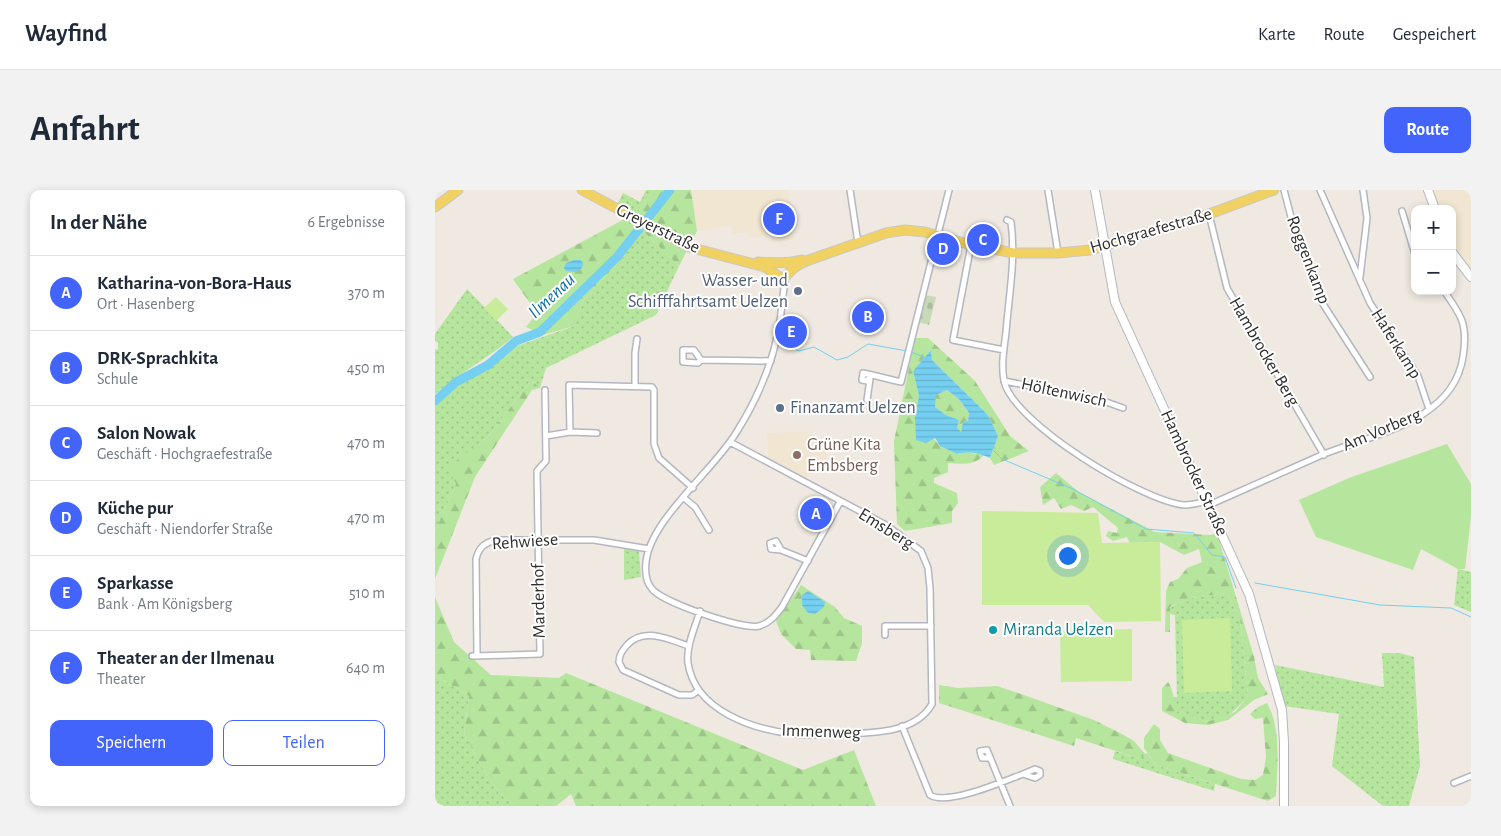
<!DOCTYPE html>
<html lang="de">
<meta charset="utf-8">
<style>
:root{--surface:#fff;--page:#f2f2f3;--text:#1f2937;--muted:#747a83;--line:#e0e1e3;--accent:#4264fb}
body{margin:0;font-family:"Alegreya Sans",sans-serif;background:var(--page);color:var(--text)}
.controls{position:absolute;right:15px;top:15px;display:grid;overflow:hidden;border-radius:10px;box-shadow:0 2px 8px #0003}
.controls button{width:45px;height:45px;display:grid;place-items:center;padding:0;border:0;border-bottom:1px solid var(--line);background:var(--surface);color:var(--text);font:25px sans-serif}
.you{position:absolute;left:632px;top:365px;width:18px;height:18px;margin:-12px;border:4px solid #fff;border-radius:50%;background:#1a73e8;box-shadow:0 0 0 8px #1a73e833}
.badge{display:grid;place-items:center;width:32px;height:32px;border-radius:50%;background:var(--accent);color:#fff;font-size:16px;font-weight:700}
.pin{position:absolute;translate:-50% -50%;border:2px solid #fff;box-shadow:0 1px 5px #0006}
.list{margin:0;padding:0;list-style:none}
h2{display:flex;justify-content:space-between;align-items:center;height:65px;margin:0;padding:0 20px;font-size:21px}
h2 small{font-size:16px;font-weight:400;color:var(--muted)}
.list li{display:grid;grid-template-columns:32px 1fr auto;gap:15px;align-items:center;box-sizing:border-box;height:75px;padding:0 20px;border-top:1px solid var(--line)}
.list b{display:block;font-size:19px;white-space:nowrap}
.list p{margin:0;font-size:16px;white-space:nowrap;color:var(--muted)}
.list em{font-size:16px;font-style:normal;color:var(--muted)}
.actions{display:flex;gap:10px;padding:15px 20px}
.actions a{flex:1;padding:11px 0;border:1px solid var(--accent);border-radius:10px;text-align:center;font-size:18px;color:var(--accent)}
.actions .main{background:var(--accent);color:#fff}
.map{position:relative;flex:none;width:1036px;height:616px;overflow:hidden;border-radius:10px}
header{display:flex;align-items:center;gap:30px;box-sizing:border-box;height:70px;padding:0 25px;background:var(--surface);border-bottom:1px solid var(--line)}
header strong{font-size:24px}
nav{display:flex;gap:28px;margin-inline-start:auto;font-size:18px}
.intro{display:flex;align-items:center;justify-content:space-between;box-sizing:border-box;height:120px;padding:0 30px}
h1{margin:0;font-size:35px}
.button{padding:12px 22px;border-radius:10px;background:var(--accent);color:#fff;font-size:18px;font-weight:700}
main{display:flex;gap:30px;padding:0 30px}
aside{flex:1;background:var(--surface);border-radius:10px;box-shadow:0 2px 8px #0003}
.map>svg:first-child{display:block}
.education{fill:#f0e6d1}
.grass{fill:url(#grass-dots)}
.forest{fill:url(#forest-firs)}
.cemetery{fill:url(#cemetery-stones)}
.garden{fill:#b6e59e}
.pitch{fill:#c9ec9a}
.water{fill:url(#water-rules);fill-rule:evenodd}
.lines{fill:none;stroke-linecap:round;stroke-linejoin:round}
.stream{stroke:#75cff0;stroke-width:1}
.river{stroke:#75cff0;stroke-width:9}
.street-casing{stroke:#b4b7c1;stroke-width:8}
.secondary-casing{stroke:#b4b7c1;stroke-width:10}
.primary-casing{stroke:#c9c9c9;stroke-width:11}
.street{stroke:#fff;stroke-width:5}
.secondary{stroke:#fff;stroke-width:8}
.primary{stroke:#f2d163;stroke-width:9}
.service-dot{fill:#5c6f8a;stroke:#fff;stroke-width:2}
.education-dot{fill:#8d6e63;stroke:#fff;stroke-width:2}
.culture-dot{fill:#0f9aa8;stroke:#fff;stroke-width:2}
.labels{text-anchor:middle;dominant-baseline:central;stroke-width:4;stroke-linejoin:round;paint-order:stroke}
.street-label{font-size:18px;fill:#2e2e2e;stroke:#fff}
.service-label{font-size:18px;fill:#4e5e75;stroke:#fff;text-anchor:end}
.education-label{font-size:18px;fill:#785e54;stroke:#fff;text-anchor:start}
.culture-label{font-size:18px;fill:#0d838f;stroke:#fff;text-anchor:start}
.water-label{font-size:19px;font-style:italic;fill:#0d6fa3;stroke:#fff}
</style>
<header>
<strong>Wayfind</strong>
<nav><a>Karte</a><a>Route</a><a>Gespeichert</a></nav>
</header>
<div class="intro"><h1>Anfahrt</h1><a class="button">Route</a></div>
<main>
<aside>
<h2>In der Nähe<small>6 Ergebnisse</small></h2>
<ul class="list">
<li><span class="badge">A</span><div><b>Katharina-von-Bora-Haus</b><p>Ort · Hasenberg</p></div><em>370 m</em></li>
<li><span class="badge">B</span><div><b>DRK-Sprachkita</b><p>Schule</p></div><em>450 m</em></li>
<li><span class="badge">C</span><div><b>Salon Nowak</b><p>Geschäft · Hochgraefestraße</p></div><em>470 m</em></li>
<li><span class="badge">D</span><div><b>Küche pur</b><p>Geschäft · Niendorfer Straße</p></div><em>470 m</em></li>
<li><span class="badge">E</span><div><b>Sparkasse</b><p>Bank · Am Königsberg</p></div><em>510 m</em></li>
<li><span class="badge">F</span><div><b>Theater an der Ilmenau</b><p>Theater</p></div><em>640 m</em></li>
</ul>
<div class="actions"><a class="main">Speichern</a><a>Teilen</a></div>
</aside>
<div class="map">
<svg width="1036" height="616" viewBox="0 0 1036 616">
<defs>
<pattern id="grass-dots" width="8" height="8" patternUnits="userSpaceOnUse" patternTransform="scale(1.25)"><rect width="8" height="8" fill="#b6e59e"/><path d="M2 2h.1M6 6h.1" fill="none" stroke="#9dc588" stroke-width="1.8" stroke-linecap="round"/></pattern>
<pattern id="forest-firs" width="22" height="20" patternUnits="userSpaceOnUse" patternTransform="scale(1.25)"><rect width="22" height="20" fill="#b6e59e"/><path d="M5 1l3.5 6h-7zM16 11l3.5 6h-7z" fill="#9dc588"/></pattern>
<pattern id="cemetery-stones" width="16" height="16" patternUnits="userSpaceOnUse" patternTransform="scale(1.25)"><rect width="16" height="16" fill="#c8d9b8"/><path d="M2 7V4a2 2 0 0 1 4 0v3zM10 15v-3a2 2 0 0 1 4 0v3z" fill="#acbb9e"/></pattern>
<pattern id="water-rules" width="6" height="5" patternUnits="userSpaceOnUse" patternTransform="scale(1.25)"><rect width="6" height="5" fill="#75cff0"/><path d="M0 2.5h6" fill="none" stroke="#66b2ce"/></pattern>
</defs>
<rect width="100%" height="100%" fill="#efe9e1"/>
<path class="education" d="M 256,0 L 353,0 L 358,49 L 338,52 L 336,45 L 314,48 L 313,42 L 298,44 L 296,36 L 262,41 Z
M 997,0 L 1036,0 L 1036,80 L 1017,51 L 1017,19 L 1005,19 Z
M 375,242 L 390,257 L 392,268 L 370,289 L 333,268 L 332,243 Z"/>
<path class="grass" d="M 211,0 L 219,0 L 206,18 L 197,21 L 183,13 L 188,3 L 205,12 Z
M 208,41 L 244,76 L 221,125 L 111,178 L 105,198 L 96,190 L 53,247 L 14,277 L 21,294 L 0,341 L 0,215 L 21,196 L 53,178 L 82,156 L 139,136 L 149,109 L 185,71 Z
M 32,99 L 78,147 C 53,168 25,183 0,204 L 0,159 L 3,160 L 3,152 L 0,151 L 0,144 Z
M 189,358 L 204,361 L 206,387 L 189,390 Z
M 1023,379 L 1036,382 L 1036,422 L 1019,415 Z
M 792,403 L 805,429 L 813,506 C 803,518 787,535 770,531 C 760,529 754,524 743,526 L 737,507 L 742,507 L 740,425 L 735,424 L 735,418 L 749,409 Z
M 947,463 L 965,463 L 979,467 L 985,576 L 974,616 L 948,616 L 897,576 L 904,524 L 849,516 L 840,475 L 949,497 Z
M 0,485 L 34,506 L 29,543 L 47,577 L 64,603 L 80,616 L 0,616 Z
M 680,561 L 703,568 L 712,563 L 721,575 L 780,594 L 779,601 L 678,569 Z"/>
<path class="forest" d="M 219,0 L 256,0 L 262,41 L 244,76 L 208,41 L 185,71 L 149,109 L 139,136 L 108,145 L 91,137 L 102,123 L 78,89 L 195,26 L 198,19 L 206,18 Z
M 480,148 L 493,148 L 540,191 L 575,246 L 594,261 L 559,275 L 555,268 L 563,246 L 553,225 L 497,170 L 496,160 L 478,181 L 484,206 L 480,227 L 505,256 L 522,264 L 530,262 L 549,265 C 539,276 527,274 513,273 L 513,282 L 499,288 L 499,293 L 522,303 L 523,313 L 517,321 L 517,333 L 470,341 L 462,334 L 459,251 Z
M 96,190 L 105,198 L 97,200 L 40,287 L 0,389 L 0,341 L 21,294 L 13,277 L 53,247 Z
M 512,200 L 524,209 L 534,223 L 533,231 L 528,232 L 526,242 L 523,242 L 522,238 L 524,230 L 511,225 L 500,217 L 500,205 Z
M 621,283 L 644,302 L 720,342 L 775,345 L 782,343 L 819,467 L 823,488 L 833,504 L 819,510 L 793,530 L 773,535 L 750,533 L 727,521 L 727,498 L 733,492 C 739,500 739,515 743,525 L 750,524 L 772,532 L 800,522 L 813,506 L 805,429 L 792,403 L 750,409 L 735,417 L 735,442 L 730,442 L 731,401 L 735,392 L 743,389 L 752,378 L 767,372 L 764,359 L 749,365 L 725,352 L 695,353 L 692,347 L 678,351 L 671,346 L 673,341 L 682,343 L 683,338 L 658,317 L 649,321 L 636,315 L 626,319 L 619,308 L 608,315 L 605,297 Z
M 366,395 L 400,417 L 409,428 L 427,436 L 427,453 L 421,471 L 376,470 L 375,460 L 361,459 L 346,444 L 341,431 Z
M 0,407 L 19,452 L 56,485 L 124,488 L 131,483 L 368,580 L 419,560 L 441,616 L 141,616 L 136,604 L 121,616 L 80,616 L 64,603 L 47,577 L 29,543 L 34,506 L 0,485 Z
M 504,495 L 523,498 L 562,496 L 580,502 L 659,530 L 687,544 L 699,551 L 711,565 L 703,568 L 641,548 L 639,556 L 504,513 Z
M 832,513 C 847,539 842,578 841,606 L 833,611 L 721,575 L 709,558 L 709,548 L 719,534 L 725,539 L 725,550 L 733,563 L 806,589 L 820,590 L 828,585 L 831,567 L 828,528 L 820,529 L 815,524 L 823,517 Z"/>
<path class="cemetery" d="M 490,105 L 501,107 L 494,135 L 483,132 Z"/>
<path class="garden" d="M 1012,254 L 1036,294 L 1036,327 L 1030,379 L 1023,379 L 986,359 L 978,380 L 881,347 L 864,310 L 914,288 Z"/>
<path class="pitch" d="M 61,107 L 73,119 L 61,131 L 49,118 Z
M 547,321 L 663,323 L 667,353 L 725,352 L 726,431 L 669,432 L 653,415 L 547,415 Z
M 795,428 L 797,501 L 749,503 L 747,430 Z
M 697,439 L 697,491 L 626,492 L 625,441 Z"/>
<path class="water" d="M 139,70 L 146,70 L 148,73 L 147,78 L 141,82 L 131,81 L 129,78 L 131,73 Z
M 496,160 L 497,170 L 553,225 L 563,246 L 555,268 C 544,263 534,261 522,264 L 505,256 L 500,248 L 491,253 L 481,250 L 480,227 L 484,206 L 478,181 ZM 512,200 L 524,209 L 534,223 L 533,231 L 528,232 L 526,242 L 522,238 L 524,230 L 511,225 L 500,217 L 501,205 Z
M 373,401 L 390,412 L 389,417 L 380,424 L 373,423 L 367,415 L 367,405 Z"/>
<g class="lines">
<path class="stream" d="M 354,157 L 364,161 L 379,157 L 402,170 L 413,167 L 433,154 L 472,161
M 476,162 L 489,167
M 557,259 L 567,269 L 638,299 L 711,339 L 759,343 L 777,365 L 790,367 L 801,398
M 820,393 L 945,415 L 1016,418 L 1036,427"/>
<path class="river" d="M 0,211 L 21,192 L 53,175 L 81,151 L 105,142 L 182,67 L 235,0"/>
<defs>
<path id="street" d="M 415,0 L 423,53
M 613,0 L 623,63
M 849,0 L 862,50 L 888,114 L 935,187
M 885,0 L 935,113 L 983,186 L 994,219
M 967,21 L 980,64
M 774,24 L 792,98 L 889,265
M 572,30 L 576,32 C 581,69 574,105 571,142 C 569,159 566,174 569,191 C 578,233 707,311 749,315 C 757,315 764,313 772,311
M 536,55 L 518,150 L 569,160
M 351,86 C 348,101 347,116 345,131 C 339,172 323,208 301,243 C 278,281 215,330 211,372 C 210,381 211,393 218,400 C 230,413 308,440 324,436 C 335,433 341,425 347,417 L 405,312
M 925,87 L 932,28 L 928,0
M 266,170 L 259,160 L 248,160 L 248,172 L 263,173 L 266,170 L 336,171
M 437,185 L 428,183 L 427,190 L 432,191 L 437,185 L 466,192 L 514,0
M 569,191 L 663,209 L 688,218
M 200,196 L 200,163 L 202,149
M 432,210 L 435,189
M 135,242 L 134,195 L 217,197 L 219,200 L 219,254 L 224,268 L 258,298
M 111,246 L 135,242 L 162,243
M 249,308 L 260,317 L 274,340
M 774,315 C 812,298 850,281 889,264 C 940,244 1018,231 1028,167 C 1033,135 1027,126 1009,101
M 346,360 L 336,359 L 335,353 L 341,351 L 346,360 L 373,371
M 265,421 C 260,437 251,456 253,473 C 260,521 319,540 360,544 C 377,546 394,544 410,544 C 438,543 481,543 497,514 L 495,398 L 493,378 L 486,361 L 451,335 L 295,252
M 450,445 L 450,436 L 496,436
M 254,456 C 235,450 209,436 192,455 C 187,461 184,465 184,472 L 188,480 L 244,505 L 257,505 L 264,500
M 37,466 L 105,464 L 102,281 L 111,271 L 110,200
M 42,466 L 41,369 C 44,357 49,353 61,350 L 159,350 L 214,359
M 467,536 L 495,605 C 512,616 567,592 588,584 L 600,588 L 605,585 L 605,581 L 600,579 L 588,584
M 555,568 L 547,568 L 545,561 L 552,560 L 575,616
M 1019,593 L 1036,586"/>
<path id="secondary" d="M 660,0 L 680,112 L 814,404 L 847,520 L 849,552 L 849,616
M 993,0 L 1000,19
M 1017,62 L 1036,87"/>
<path id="primary" d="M 147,0 L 254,57 L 330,77 L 346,88 L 351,86 C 358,78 363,74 374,70 L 451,43 L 470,40 L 490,42 L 536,55 L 579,63 L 623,63 L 655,60 L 769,26 L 839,0
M 0,17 L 23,0
M 323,72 C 336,73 355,73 367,70"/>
</defs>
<use href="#street" class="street-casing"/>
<use href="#secondary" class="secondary-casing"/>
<use href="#primary" class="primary-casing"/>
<use href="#street" class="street"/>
<use href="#secondary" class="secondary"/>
<use href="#primary" class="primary"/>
</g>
<g class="service-dot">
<circle cx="363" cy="101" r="5"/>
<circle cx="345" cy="218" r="5"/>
</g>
<circle class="education-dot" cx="362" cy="265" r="5"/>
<circle class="culture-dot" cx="558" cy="440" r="5"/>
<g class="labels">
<g class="street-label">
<text transform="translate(223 39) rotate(26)">Greyerstraße</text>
<text transform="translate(716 41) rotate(-16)">Hochgraefestraße</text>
<text transform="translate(873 70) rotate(69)">Roggenkamp</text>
<text transform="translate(961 154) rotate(58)">Haferkamp</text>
<text transform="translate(829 162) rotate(60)">Hambrocker Berg</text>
<text transform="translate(629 203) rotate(12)">Höltenwisch</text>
<text transform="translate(947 240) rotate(-23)">Am Vorberg</text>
<text transform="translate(759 283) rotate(65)">Hambrocker Straße</text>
<text transform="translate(451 339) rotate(32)">Emsberg</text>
<text transform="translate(90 352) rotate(-4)">Rehwiese</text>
<text transform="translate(104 411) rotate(-91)">Marderhof</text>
<text transform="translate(386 542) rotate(2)">Immenweg</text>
</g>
<g class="service-label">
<text x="353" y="91">Wasser- und<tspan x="353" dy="21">Schifffahrtsamt Uelzen</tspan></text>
<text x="355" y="218" text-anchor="start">Finanzamt Uelzen</text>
</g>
<g class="education-label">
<text x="372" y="255">Grüne Kita<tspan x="372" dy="21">Embsberg</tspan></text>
</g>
<g class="culture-label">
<text x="568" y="440">Miranda Uelzen</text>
</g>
<g class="water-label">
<text transform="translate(117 106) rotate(-43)">Ilmenau</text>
</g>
</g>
</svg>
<div class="controls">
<button>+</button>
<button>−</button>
</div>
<div class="you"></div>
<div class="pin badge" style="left:381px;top:324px">A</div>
<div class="pin badge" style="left:433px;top:127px">B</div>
<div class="pin badge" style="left:548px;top:50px">C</div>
<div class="pin badge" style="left:508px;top:59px">D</div>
<div class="pin badge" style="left:356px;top:142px">E</div>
<div class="pin badge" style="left:344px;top:29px">F</div>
</div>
</main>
